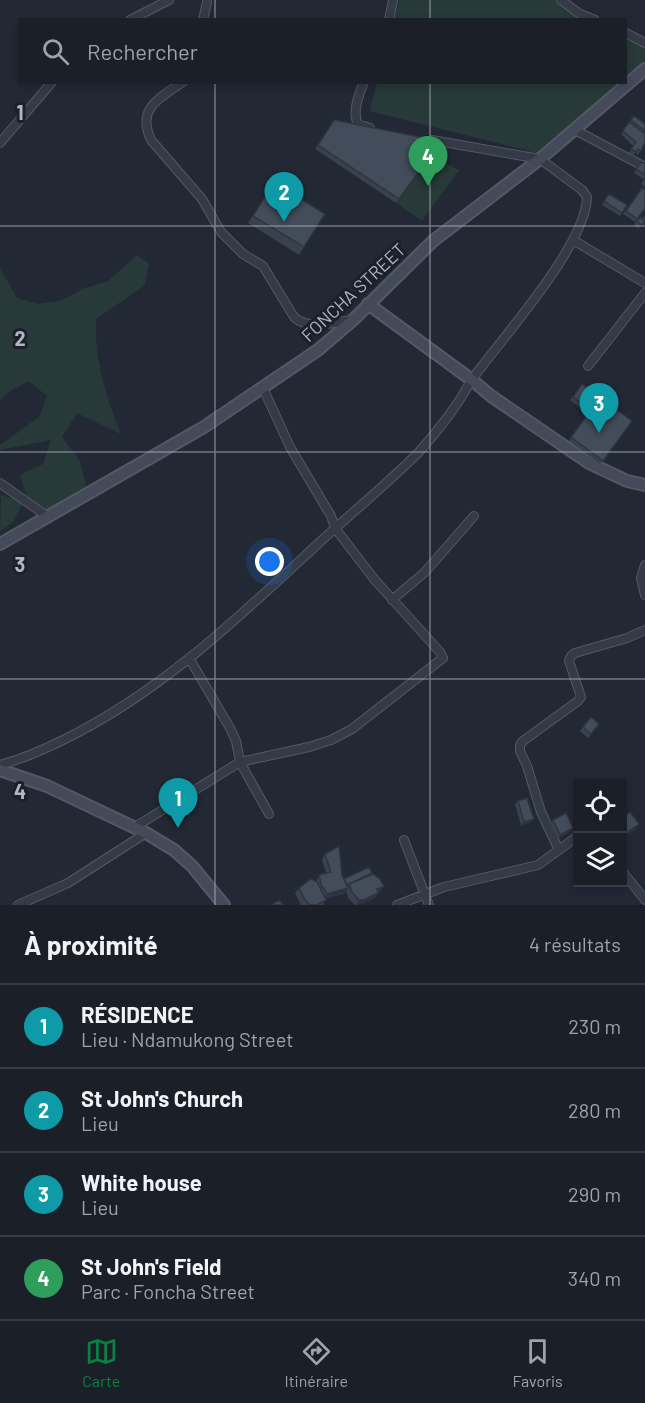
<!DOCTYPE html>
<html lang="fr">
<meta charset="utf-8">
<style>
:root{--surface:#1a1f28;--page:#232730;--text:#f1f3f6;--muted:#9fa2a8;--line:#383d45;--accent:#0b8043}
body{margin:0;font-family:Barlow,sans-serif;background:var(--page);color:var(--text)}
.controls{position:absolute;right:18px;bottom:18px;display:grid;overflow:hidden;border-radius:0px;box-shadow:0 3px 9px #0003}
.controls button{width:54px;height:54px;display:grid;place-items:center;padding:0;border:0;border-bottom:2px solid var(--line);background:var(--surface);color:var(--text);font:30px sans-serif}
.you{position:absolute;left:270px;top:562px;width:21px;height:21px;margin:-15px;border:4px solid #fff;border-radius:50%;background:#1a73e8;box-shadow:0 0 0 9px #1a73e833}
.badge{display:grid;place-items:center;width:39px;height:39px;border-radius:50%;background:var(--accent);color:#fff;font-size:20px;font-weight:700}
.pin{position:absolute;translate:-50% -50px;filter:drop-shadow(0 2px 3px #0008)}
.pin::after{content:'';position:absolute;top:32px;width:21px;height:18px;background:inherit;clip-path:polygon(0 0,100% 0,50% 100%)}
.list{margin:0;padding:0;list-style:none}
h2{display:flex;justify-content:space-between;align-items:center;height:78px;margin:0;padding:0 24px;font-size:26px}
h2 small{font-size:20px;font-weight:400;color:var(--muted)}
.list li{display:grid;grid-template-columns:39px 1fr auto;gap:18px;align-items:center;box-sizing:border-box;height:84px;padding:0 24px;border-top:2px solid var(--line)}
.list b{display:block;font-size:22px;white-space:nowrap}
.list p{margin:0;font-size:20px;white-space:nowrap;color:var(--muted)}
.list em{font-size:20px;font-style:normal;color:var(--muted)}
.icon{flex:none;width:33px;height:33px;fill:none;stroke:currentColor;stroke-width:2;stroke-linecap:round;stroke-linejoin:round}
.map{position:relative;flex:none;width:645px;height:905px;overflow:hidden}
.search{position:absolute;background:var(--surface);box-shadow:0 3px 9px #0003;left:18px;right:18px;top:18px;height:66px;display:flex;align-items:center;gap:15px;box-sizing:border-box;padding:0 21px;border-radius:0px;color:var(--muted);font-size:22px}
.sheet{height:414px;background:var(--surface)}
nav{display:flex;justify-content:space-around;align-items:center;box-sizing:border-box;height:84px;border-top:2px solid var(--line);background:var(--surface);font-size:16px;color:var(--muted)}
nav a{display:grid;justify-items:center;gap:3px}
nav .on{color:var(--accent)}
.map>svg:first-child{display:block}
.green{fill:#28393a}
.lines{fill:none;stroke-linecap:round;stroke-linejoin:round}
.street-casing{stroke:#535964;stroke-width:10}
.secondary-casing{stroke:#535964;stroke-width:14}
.street{stroke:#353b46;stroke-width:8}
.secondary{stroke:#444a59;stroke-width:10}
.wall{fill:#3a414d}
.shaded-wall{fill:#2f353f}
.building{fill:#434c5a;stroke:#2f353f;stroke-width:1.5}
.grid{fill:none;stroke:#b0b6c3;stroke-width:1.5;stroke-opacity:0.55}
.labels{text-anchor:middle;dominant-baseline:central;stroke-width:6;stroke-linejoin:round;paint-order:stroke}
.street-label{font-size:18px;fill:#b0b6c3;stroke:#1b202b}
.grid-label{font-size:20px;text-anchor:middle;font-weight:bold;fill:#b0b6c3;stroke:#1b202b;stroke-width:6;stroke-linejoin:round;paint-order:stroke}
</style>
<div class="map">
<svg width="645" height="905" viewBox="0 0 645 905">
<rect width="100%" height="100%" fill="#222935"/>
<path class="green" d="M 399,0 L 565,0 L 594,20 L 394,20 Z
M 626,36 L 645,45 L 645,64 L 626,81 Z
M 377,83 L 623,83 L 541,154 L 370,111 Z
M 431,156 L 459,170 L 422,221 L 396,203 Z
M 137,255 L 149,264 L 144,286 L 96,319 C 94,359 106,397 121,434 L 77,413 L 62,437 L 80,461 L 88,494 L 48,517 L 30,506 L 20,475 L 43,464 L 51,440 L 0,450 L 0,445 L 39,417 L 47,396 L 29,381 L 12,390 L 0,400 L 0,268 L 17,298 L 37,304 L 60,301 L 85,288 L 108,281 Z
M 1,495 L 24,502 L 13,522 L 0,531 Z"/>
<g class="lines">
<defs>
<path id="street" d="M 561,0 L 580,14 L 595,20
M 130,20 L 169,0
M 203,20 L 207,2
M 389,20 L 393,0
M 626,33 L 645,43
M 183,82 C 160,98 136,108 151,140 L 202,199 L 221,232 L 243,254 L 263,266 L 294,317 C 309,331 334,322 353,320
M 364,82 C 359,93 352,113 358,124 L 370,128
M 575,130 L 645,167
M 0,143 L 52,82
M 573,240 L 645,283
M 588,366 L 645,293
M 0,483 L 48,517
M 645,565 L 641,578 L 645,595
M 392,600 L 425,572 L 474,516
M 189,658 L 230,728 L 236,741 L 240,762 L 269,814
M 0,765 C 22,759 43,750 63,740 C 162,692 242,614 321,541 C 354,511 388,483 419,452 C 432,437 445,422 456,405 C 462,397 467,387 473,378 C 503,337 586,245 587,197 L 582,190 L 540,159 L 432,140
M 135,827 L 240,762 L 309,747 L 331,740 L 352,729 L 443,658 L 440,652 L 374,579 L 335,528 L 331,516 L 290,447 L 263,388
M 404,840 L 429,905
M 559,850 L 541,812 L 527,766 L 520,751 L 520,745 L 523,741 L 578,701 L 581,697 L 569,661 L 571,656 L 575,653 L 627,638 L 645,630
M 622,871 L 645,900
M 18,905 L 68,883 L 146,833
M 397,905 L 444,887 L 538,865 L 578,836"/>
<path id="secondary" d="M 368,304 L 472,380 L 491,396 L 589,463 L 627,481 L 645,485
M 0,544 L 204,427 L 318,350 L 353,320 L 433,241 L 540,159 L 645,69
M 0,770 L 47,786 L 146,833 L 174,850 L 192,866 L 224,905"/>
</defs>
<use href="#street" class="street-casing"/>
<use href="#secondary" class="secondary-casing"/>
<use href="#street" class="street"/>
<use href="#secondary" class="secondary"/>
</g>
<path class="wall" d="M 634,116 L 645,124 L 645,142 L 638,155 L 635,153 L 633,156 L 629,153 L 633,146 L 621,134 Z
M 334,120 L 441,141 L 396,203 L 315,149 Z
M 642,162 L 645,164 L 645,177 L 643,179 L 634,173 Z
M 645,178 L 645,187 L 641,184 Z
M 274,182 L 304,247 L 299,255 L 248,223 Z
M 642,188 L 645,208 L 635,222 L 623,214 Z
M 609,194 L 627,205 L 620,216 L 602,205 Z
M 645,216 L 645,225 L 643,224 L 638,229 L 634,224 L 637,221 L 642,219 Z
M 582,384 L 632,421 L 600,464 L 569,441 L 588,414 L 570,400 Z
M 591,717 L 599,724 L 588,738 L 580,731 Z
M 518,801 L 531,822 L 521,825 L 515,804 Z
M 553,820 L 573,828 L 571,831 L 558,838 L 550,824 Z
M 325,854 L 342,875 L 344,879 L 372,873 L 384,887 L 374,898 L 360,905 L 355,905 L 348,898 L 346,891 L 344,894 L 326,898 L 323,905 L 301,905 L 295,893 L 299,888 L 316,882 L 319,875 L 326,873 L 322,860 Z"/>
<path class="shaded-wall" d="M 534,819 L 531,822 L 521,825 L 524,822 Z
M 639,824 L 635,830 L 622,839 L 622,836 Z
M 573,828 L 571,831 L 558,838 L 560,835 Z
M 384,887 L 380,892 L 373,895 L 377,889 Z
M 348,888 L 344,894 L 323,899 L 327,894 Z
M 378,893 L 374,898 L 360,905 L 356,905 L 359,900 Z"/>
<path class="building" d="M 634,116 L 645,124 L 645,131 L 631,120 Z
M 334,120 L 441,141 L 399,199 L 318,145 Z
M 629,122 L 645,134 L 645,142 L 641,151 L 638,149 L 636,152 L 631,149 L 636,142 L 623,131 Z
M 642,162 L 645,164 L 645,175 L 636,169 Z
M 274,182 L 325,214 L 304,247 L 253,216 Z
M 642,188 L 645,190 L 645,208 L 637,219 L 626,211 Z
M 609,194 L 627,205 L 622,213 L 604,201 Z
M 641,217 L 645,222 L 641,225 L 637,221 Z
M 582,384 L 632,421 L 603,461 L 571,437 L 591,410 L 573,397 Z
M 591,717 L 599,724 L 591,734 L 583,727 Z
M 527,798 L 534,819 L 524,822 L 518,801 Z
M 630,812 L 639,824 L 622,836 L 622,818 Z
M 566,813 L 573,828 L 560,835 L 553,820 Z
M 339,846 L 342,875 L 348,888 L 327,894 L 324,888 L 322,888 L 319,875 L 331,872 L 325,854 Z
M 369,867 L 372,873 L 347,885 L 344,879 Z
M 373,874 L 380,879 L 384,887 L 377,889 L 378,893 L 364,900 L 359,900 L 352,892 L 349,884 Z
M 311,879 L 317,882 L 326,900 L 317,905 L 310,905 L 305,900 L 299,888 Z
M 279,900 L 283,905 L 271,905 Z"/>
<path class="grid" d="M 215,0 L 215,20M 430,0 L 430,20M 215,82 L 215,905M 430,82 L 430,905M 0,226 L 645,226M 0,452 L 645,452M 0,679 L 645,679"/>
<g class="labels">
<g class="street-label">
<text transform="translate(353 292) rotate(-43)">FONCHA STREET</text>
</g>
</g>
<g class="grid-label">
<text x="20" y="120">1</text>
<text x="20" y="346">2</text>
<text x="20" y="572">3</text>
<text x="20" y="799">4</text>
</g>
</svg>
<div class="controls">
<button><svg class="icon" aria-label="locate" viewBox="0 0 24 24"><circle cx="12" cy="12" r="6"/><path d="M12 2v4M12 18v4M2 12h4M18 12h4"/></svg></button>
<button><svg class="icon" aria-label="layers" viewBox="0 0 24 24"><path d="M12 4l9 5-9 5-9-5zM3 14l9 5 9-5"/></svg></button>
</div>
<div class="you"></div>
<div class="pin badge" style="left:178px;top:828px;background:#0f9aa8">1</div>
<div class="pin badge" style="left:284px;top:222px;background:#0f9aa8">2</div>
<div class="pin badge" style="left:599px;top:433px;background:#0f9aa8">3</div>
<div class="pin badge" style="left:428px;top:186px;background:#2e9e5b">4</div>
<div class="search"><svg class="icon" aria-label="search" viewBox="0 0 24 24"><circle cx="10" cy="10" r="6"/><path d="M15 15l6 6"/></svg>Rechercher</div>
</div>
<section class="sheet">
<h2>À proximité<small>4 résultats</small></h2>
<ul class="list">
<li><span class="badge" style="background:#0f9aa8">1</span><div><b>RÉSIDENCE</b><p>Lieu · Ndamukong Street</p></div><em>230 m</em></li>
<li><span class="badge" style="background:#0f9aa8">2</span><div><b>St John's Church</b><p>Lieu</p></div><em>280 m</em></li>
<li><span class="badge" style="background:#0f9aa8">3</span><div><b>White house</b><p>Lieu</p></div><em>290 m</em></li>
<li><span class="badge" style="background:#2e9e5b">4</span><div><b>St John's Field</b><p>Parc · Foncha Street</p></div><em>340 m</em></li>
</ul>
</section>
<nav>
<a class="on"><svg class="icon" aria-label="map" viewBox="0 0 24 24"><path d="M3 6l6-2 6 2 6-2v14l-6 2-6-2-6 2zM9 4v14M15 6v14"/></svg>Carte</a>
<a><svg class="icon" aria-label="directions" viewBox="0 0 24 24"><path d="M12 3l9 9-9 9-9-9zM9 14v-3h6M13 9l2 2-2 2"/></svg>Itinéraire</a>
<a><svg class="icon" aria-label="saved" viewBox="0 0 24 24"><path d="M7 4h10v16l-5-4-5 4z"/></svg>Favoris</a>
</nav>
